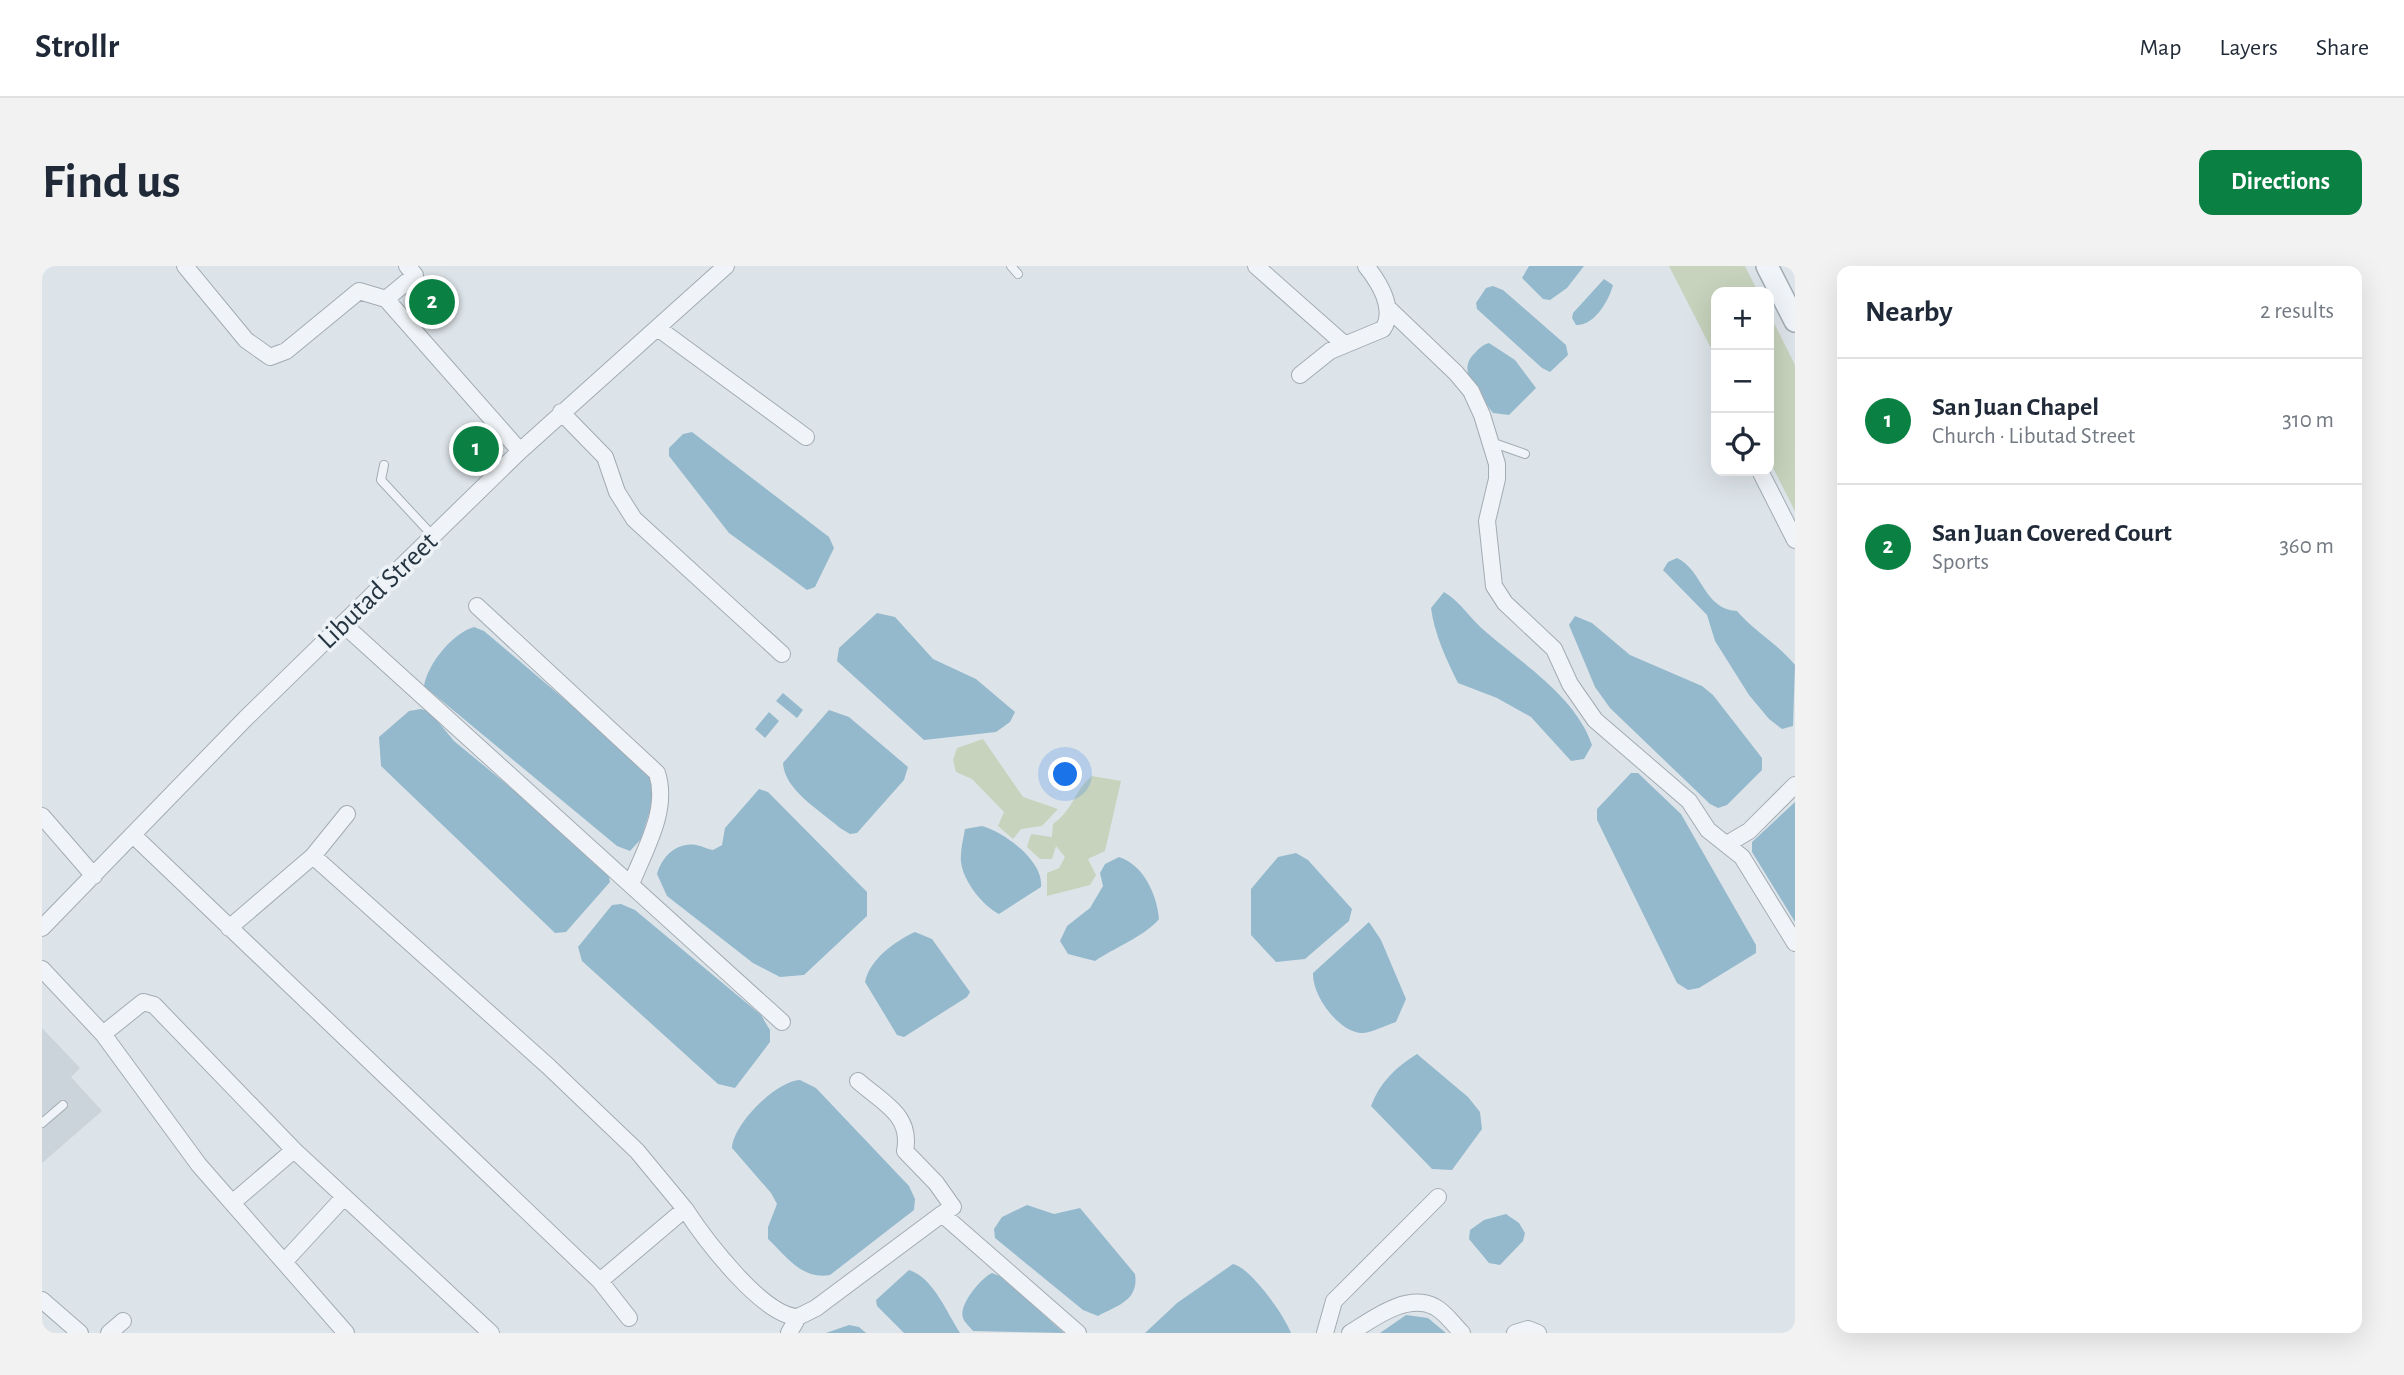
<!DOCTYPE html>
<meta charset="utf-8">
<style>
:root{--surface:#fff;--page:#f2f2f3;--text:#1f2937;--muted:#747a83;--line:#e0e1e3;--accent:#0b8043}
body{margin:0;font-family:"Alegreya Sans",sans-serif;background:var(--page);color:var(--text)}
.controls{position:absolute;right:21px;top:21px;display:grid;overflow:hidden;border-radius:14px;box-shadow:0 7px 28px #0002}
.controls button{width:63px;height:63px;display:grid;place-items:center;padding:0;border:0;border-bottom:2px solid var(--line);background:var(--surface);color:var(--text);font:35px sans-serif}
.you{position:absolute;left:1024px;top:509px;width:24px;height:24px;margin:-18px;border:5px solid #fff;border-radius:50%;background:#1a73e8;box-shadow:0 0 0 10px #1a73e833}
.badge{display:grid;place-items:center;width:46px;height:46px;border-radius:50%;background:var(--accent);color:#fff;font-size:23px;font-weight:700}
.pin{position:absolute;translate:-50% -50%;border:4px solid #fff;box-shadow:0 2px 7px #0006}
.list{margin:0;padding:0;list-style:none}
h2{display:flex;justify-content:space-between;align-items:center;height:91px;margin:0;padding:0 28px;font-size:30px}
h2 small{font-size:23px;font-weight:400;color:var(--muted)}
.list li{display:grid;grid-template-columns:46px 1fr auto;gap:21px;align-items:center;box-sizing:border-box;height:126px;padding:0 28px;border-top:2px solid var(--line)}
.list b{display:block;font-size:26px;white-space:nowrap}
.list p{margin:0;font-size:23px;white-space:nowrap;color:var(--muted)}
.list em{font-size:23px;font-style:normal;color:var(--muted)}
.icon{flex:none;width:38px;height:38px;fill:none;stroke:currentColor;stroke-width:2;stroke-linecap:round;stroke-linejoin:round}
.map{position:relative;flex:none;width:1753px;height:1067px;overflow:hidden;border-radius:14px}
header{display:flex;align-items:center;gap:42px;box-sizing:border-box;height:98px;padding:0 35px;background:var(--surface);border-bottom:2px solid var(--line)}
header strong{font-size:33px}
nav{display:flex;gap:38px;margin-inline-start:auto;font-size:24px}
.intro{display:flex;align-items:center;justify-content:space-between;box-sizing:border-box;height:168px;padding:0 42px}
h1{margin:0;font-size:49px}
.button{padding:18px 32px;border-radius:14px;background:var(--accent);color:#fff;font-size:24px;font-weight:700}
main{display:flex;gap:42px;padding:0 42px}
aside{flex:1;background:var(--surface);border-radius:14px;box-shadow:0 7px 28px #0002}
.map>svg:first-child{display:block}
.built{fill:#cbd3db}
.green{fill:#c7d3bd}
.water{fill:#94b9cd}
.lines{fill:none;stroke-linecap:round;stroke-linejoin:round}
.service-casing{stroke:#a2acb3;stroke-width:10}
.minor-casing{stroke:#a2acb3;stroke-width:18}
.tertiary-casing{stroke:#a2acb3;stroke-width:24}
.service{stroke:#f0f3f7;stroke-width:8}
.minor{stroke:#f0f3f7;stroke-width:16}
.tertiary{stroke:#f0f3f7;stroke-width:21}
.labels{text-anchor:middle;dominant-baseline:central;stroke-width:7;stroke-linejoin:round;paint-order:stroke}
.street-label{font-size:28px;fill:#253441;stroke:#edf2f6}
</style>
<header>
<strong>Strollr</strong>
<nav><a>Map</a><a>Layers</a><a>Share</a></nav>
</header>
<div class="intro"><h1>Find us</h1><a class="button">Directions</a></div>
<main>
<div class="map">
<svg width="1753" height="1067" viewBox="0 0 1753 1067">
<rect width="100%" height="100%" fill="#dde4e9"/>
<path class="built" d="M 0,762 L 38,802 L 29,811 L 60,845 L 0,897 Z"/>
<path class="green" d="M 1627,0 L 1703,0 L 1716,26 L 1674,26 L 1674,92 Z
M 1727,47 L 1753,99 L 1753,245 L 1727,194 Z
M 941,473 L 981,531 L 1016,543 L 1000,560 L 979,563 L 971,573 L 956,560 L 962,546 L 930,513 L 914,506 L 911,494 L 915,482 Z
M 1050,510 L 1079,515 L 1063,585 L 1046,593 L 1054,609 L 1048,619 L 1005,630 L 1005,607 L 1017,602 L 1023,591 L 1014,580 L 1010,593 L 998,593 L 985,581 L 989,568 L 1010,571 L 1011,558 C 1033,542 1031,526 1050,510 Z"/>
<path class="water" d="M 1487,0 L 1542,0 L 1525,22 L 1508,34 L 1501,33 L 1480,12 Z
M 1562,13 L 1571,19 C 1567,35 1552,60 1534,59 L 1530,52 L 1531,47 Z
M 1451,20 L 1461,24 L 1524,79 L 1526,89 L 1508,106 L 1500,102 L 1435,43 L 1434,37 L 1444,22 Z
M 1447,77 L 1473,94 L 1494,122 L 1467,149 L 1451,147 C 1440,131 1415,108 1430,90 C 1436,84 1439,79 1447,77 Z
M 650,166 L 787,271 L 792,282 L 773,321 L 765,324 L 687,267 L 627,190 L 627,182 L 641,168 Z
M 1635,292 C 1661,304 1661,343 1695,345 C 1713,366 1736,378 1753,399 L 1751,460 L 1740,463 L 1727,453 L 1707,429 L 1673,375 L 1665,349 L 1621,304 L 1626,296 Z
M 1402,326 C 1420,337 1428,353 1444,366 C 1481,398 1534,431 1550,479 L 1542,493 L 1529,495 L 1489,451 L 1455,432 L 1416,417 C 1405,395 1392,367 1389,342 Z
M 835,347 L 853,351 L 891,393 L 934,413 L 973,446 L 968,456 L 954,466 L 882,474 L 795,395 L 797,382 Z
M 1533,350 L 1550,357 L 1588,389 L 1660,420 L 1671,429 L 1720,492 L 1720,504 L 1685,539 L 1676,542 L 1668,538 L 1568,442 L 1553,421 L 1527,359 Z
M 432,361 L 442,365 L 607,505 L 615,522 L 599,573 L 588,585 L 575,580 L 382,420 C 386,397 411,367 432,361 Z
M 741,427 L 761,444 L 755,452 L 734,435 Z
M 379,443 L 388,446 L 412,475 L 565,601 L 568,616 L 524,666 L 513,667 L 339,500 L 337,471 L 367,445 Z
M 787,444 L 807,451 L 866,501 L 862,514 L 815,567 L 808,568 L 798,562 C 779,545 742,524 741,497 Z
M 727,446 L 737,455 L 723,472 L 713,463 Z
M 1589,507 L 1596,507 L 1639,548 L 1714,679 L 1714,687 L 1657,722 L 1646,724 L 1635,717 L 1555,554 L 1555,543 Z
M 717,523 L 726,526 L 825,626 L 825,650 L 762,709 L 738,711 L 711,697 L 625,630 L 615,608 C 620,591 634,576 654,579 C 660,580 665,583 671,584 L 680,579 L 683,562 Z
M 1753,536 L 1753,656 L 1710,586 L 1710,576 Z
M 940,560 C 962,566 1002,595 999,621 L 957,648 C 941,640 921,615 919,596 C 918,586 921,574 923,563 Z
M 1254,587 L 1266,594 L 1310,643 L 1307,655 L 1263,693 L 1234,696 L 1209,669 L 1209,623 L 1236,591 Z
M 1077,591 C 1102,599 1115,629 1117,653 C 1103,670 1072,682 1053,695 L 1026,688 L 1018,675 L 1025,660 L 1048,642 L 1061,620 L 1058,607 L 1063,598 Z
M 579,638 L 593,644 L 719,749 L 728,764 L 728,776 L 693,822 L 676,818 L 540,695 L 536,681 L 570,639 Z
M 1327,656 L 1339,674 L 1364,733 L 1354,756 C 1344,759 1328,768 1318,767 C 1295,764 1270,729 1271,707 Z
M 873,666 L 890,673 L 928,726 L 925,731 L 862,771 L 855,769 L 823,716 C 828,693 853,675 873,666 Z
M 1375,788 L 1426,831 L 1438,846 L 1440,863 L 1410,904 L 1390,903 L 1329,840 C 1338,816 1354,801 1375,788 Z
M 758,814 L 774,822 L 867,920 L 873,933 L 872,944 L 788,1009 C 760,1014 745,991 726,973 L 726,961 L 735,938 L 729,927 L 690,882 C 691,858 734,815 758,814 Z
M 985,939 L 1012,948 L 1038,942 L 1093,1008 C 1097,1034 1077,1039 1056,1050 L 1041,1044 L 953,972 L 952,963 L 960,951 Z
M 1464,948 L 1477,957 L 1483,967 L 1481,975 L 1458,999 L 1447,997 L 1427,973 L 1428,964 L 1442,954 Z
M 1191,998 C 1209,1002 1242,1049 1249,1067 L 1103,1067 L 1135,1037 Z
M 867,1004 C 891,1011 905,1047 918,1067 L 862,1067 L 835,1040 L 834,1034 Z
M 950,1007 L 960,1011 L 1022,1067 L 931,1065 C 928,1061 922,1056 921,1052 C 916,1039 940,1011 950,1007 Z
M 1364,1049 L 1386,1052 L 1404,1067 L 1338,1067 Z
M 807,1059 L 817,1061 L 824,1067 L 784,1067 Z"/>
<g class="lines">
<defs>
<path id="service" d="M 969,0 L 976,8
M 1449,176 L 1483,188
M 342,199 L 339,214 L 391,270
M 0,857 L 21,839"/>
<path id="minor" d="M 143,0 L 204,74 L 228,91 L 244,85 L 317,25 L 344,33 L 373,9 L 365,0
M 1214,0 L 1302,78
M 344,33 L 478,185
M 1345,41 L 1414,107 L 1429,125 L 1440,149 L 1455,198 L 1455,213 L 1445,255 L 1452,320 L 1463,337 L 1512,383 L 1528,418 L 1553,454 L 1647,535 L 1666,564 L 1700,591 L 1753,677
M 617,63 L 764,171
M 1258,109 L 1288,85 L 1341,63 C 1354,43 1337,16 1324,0
M 519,146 L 563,191 L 575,226 L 592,253 L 740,388
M 1718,205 L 1753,274
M 435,340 L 615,507 C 627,544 603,583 589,618
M 301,358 L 740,756
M 0,550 L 52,610
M 91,569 L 558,1015 L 587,1052
M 1685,578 L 1707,565 L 1753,519
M 271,590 L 305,548
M 0,662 L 203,453 L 478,185 L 684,0
M 187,662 L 271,590 L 506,800 L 595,885 L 643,943 L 558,1015
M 0,703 L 61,768 L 157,899 L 304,1067
M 61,768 L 101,736 L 112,739 L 252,884 L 449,1067
M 816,815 C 841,837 870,849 863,885 L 894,917 L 911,941 L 900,948
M 190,937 L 252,884
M 643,943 C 662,972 720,1050 756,1051 L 774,1042 L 900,948 L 1036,1067
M 243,995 L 302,931
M 0,1034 L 38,1067
M 67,1067 L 81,1055
M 747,1067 L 756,1051
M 1283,1067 L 1292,1035 L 1396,931
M 1308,1067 C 1331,1053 1365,1026 1393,1041 C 1403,1046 1412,1059 1420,1067
M 1473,1067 L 1486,1063 L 1496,1067"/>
<path id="tertiary" d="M 1725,0 L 1753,55"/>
</defs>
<use href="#service" class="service-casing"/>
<use href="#minor" class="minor-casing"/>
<use href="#tertiary" class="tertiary-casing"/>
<use href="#service" class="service"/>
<use href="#minor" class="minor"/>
<use href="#tertiary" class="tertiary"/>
</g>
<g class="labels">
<g class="street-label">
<text transform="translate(336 325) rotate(-44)">Libutad Street</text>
</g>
</g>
</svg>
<div class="controls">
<button>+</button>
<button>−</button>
<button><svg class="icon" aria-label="locate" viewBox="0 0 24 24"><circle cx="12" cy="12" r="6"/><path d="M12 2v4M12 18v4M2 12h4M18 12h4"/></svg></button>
</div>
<div class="you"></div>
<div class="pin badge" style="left:434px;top:183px">1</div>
<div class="pin badge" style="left:390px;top:36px">2</div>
</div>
<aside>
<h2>Nearby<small>2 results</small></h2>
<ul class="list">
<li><span class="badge">1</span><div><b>San Juan Chapel</b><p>Church · Libutad Street</p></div><em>310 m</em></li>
<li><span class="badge">2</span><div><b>San Juan Covered Court</b><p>Sports</p></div><em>360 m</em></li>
</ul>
</aside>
</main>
